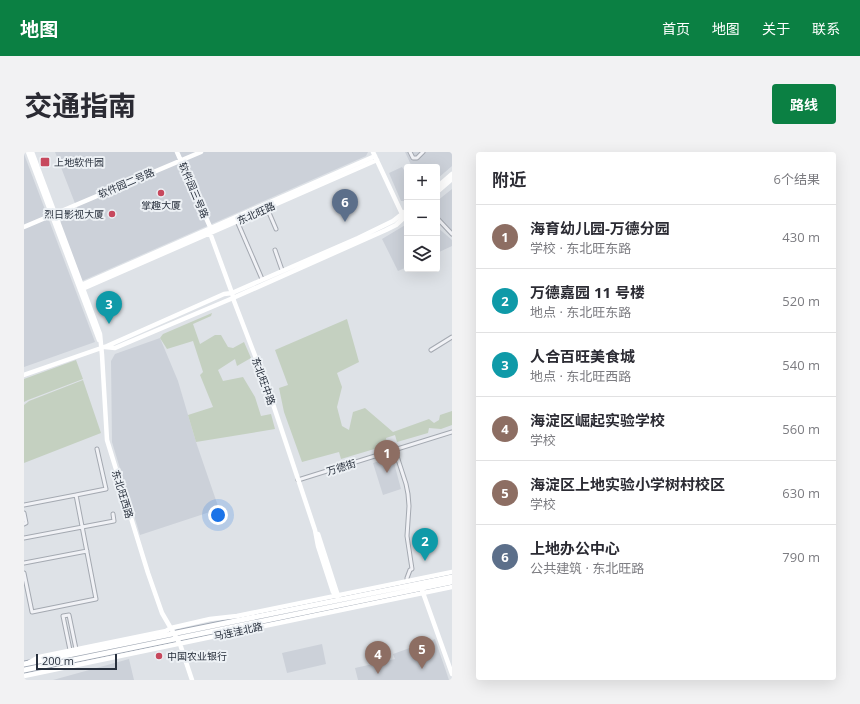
<!DOCTYPE html>
<html lang="zh">
<meta charset="utf-8">
<style>
:root{--surface:#fff;--page:#f2f2f3;--text:#2b2b33;--muted:#7c7c81;--line:#e1e1e2;--accent:#0b8043}
body{margin:0;font-family:"Open Sans","Noto Sans SC",sans-serif;background:var(--page);color:var(--text)}
.controls{position:absolute;right:12px;top:12px;display:grid;overflow:hidden;border-radius:4px;box-shadow:0 4px 16px #0002}
.controls button{width:36px;height:36px;display:grid;place-items:center;padding:0;border:0;border-bottom:1px solid var(--line);background:var(--surface);color:var(--text);font:20px sans-serif}
.scale{position:absolute;left:12px;bottom:10px;width:81px;box-sizing:border-box;padding-left:4px;border:2px solid #28303d;border-top:0;font-size:11px;line-height:14px;white-space:nowrap;color:#28303d;-webkit-text-stroke:3px #edf1f5;paint-order:stroke}
.you{position:absolute;left:194px;top:363px;width:14px;height:14px;margin:-10px;border:3px solid #fff;border-radius:50%;background:#1a73e8;box-shadow:0 0 0 6px #1a73e833}
.badge{display:grid;place-items:center;width:26px;height:26px;border-radius:50%;background:var(--accent);color:#fff;font-size:13px;font-weight:700}
.pin{position:absolute;translate:-50% -33px;filter:drop-shadow(0 1px 2px #0008)}
.pin::after{content:'';position:absolute;top:21px;width:14px;height:12px;background:inherit;clip-path:polygon(0 0,100% 0,50% 100%)}
.list{margin:0;padding:0;list-style:none}
h2{display:flex;justify-content:space-between;align-items:center;height:52px;margin:0;padding:0 16px;font-size:17px}
h2 small{font-size:13px;font-weight:400;color:var(--muted)}
.list li{display:grid;grid-template-columns:26px 1fr auto;gap:12px;align-items:center;box-sizing:border-box;height:64px;padding:0 16px;border-top:1px solid var(--line)}
.list b{display:block;font-size:15px;white-space:nowrap}
.list p{margin:0;font-size:13px;white-space:nowrap;color:var(--muted)}
.list em{font-size:13px;font-style:normal;color:var(--muted)}
.icon{flex:none;width:22px;height:22px;fill:none;stroke:currentColor;stroke-width:2;stroke-linecap:round;stroke-linejoin:round}
.map{position:relative;flex:none;width:428px;height:528px;overflow:hidden;border-radius:4px}
header{display:flex;align-items:center;gap:24px;box-sizing:border-box;height:56px;padding:0 20px;background:var(--accent);color:#fff}
header strong{font-size:19px}
nav{display:flex;gap:22px;margin-inline-start:auto;font-size:14px}
.intro{display:flex;align-items:center;justify-content:space-between;box-sizing:border-box;height:96px;padding:0 24px}
h1{margin:0;font-size:28px}
.button{padding:10px 18px;border-radius:4px;background:var(--accent);color:#fff;font-size:14px;font-weight:700}
main{display:flex;gap:24px;padding:0 24px}
aside{flex:1;background:var(--surface);border-radius:4px;box-shadow:0 4px 16px #0002}
.map>svg:first-child{display:block}
.built{fill:#ccd1d9}
.green{fill:#c4d0c0}
.lines{fill:none;stroke-linecap:round;stroke-linejoin:round}
.street-casing{stroke:#a4a9b1;stroke-width:5}
.primary-casing{stroke:#9ea6b2;stroke-width:7}
.street{stroke:#f1f2f6;stroke-width:3}
.secondary{stroke:#fff;stroke-width:4.5}
.primary{stroke:#fff;stroke-width:5}
.poi-dot{fill:#c7485d;stroke:#edf1f5;stroke-width:1.5}
.labels{text-anchor:middle;dominant-baseline:central;stroke-width:4;stroke-linejoin:round;paint-order:stroke}
.poi-label{font-size:10px;fill:#28303d;stroke:#edf1f5;text-anchor:start}
.street-label{font-size:10px;fill:#28303d;stroke:#edf1f5}
</style>
<header>
<strong>地图</strong>
<nav><a>首页</a><a>地图</a><a>关于</a><a>联系</a></nav>
</header>
<div class="intro"><h1>交通指南</h1><a class="button">路线</a></div>
<main>
<div class="map">
<svg width="428" height="528" viewBox="0 0 428 528">
<rect width="100%" height="100%" fill="#dee2e7"/>
<path class="built" d="M 31,0 L 344,0 L 342,4 L 58,129 L 36,71 L 41,64 L 54,59 Z
M 381,0 L 428,0 L 428,14 L 413,27 L 413,15 L 388,15 Z
M 0,2 L 71,190 L 0,215 Z
M 378,15 L 380,18 L 383,19 L 383,49 L 377,49 L 365,21 Z
M 428,37 L 428,79 L 413,63 L 413,49 Z
M 383,72 L 383,115 L 374,119 L 358,87 Z
M 413,75 L 428,88 L 428,94 L 413,101 Z
M 136,186 L 154,229 L 172,290 L 195,357 L 116,383 L 88,290 L 87,209 L 91,202 Z
M 362,307 L 370,311 L 377,337 L 359,343 L 349,311 Z
M 411,487 L 425,528 L 334,528 L 331,516 L 371,507 L 369,502 Z
M 298,492 L 302,512 L 263,521 L 258,501 Z
M 105,507 L 110,528 L 29,528 Z"/>
<path class="green" d="M 188,161 L 187,164 L 169,172 L 176,192 L 191,183 L 197,183 L 204,195 L 209,196 L 220,190 L 227,206 L 213,214 L 211,207 L 194,218 L 199,229 L 219,225 L 231,245 L 237,264 L 247,262 L 251,277 L 172,290 L 164,263 L 189,255 L 176,223 L 179,220 L 169,189 L 143,197 L 136,186 L 139,182 Z
M 323,167 L 335,210 L 313,221 L 318,235 L 313,255 L 318,274 L 325,278 L 329,260 L 341,256 L 369,280 L 405,267 L 410,271 L 415,268 L 416,263 L 428,259 L 428,273 L 417,277 L 405,276 L 404,281 L 373,290 L 371,283 L 362,286 L 363,292 L 357,295 L 317,307 L 315,300 L 278,310 L 260,260 L 255,236 L 264,233 L 251,198 Z
M 52,208 L 59,227 L 4,248 L 0,250 L 0,227 Z
M 59,228 L 77,281 L 0,311 L 0,253 L 5,249 Z"/>
<g class="lines">
<defs>
<path id="street" d="M 386,0 L 389,6 L 393,6 L 399,0
M 243,56 L 252,77
M 413,66 L 428,82
M 213,69 L 238,127
M 251,98 L 258,118
M 407,198 L 428,185
M 371,298 L 382,332 L 384,342 L 385,354 L 383,384 L 388,417 L 386,418 L 383,426 L 383,429
M 274,328 L 428,280
M 52,343 L 82,337 L 73,297
M 0,353 L 52,343 L 72,447 L 8,460 L 0,421
M 0,361 L 2,371 L 0,372
M 0,386 L 90,369 L 89,362
M 0,411 L 63,399
M 46,498 L 39,464 L 45,463 L 52,497"/>
<path id="primary" d="M 0,512 L 428,425
M 0,518 L 428,430"/>
</defs>
<use href="#street" class="street-casing"/>
<use href="#primary" class="primary-casing"/>
<use href="#street" class="street"/>
<path class="secondary" d="M 4,0 L 75,188
M 8,0 L 76,182 L 78,203 L 83,288 L 124,421 L 138,461 L 156,492 L 168,528
M 153,0 L 187,77
M 349,0 L 379,64
M 413,35 L 428,22
M 413,40 L 428,27
M 0,75 L 177,0
M 187,77 L 186,81 L 208,141 L 210,149 L 245,240 L 291,378 L 294,394 L 309,440 L 314,444
M 55,134 L 351,4
M 56,138 L 353,8
M 81,195 L 91,196 L 209,146 L 362,78 L 372,73 L 383,63
M 0,223 L 83,194 L 200,142 L 208,141 L 334,86 L 369,69 L 383,58
M 294,382 L 314,444
M 398,438 L 428,522
M 6,510 L 15,505 L 142,479 L 147,476 L 186,467 L 213,464 L 428,420
M 0,524 L 428,435"/>
<use href="#primary" class="primary"/>
</g>
<g class="poi-dot">
<rect x="16" y="5" width="10" height="10" rx="2"/>
<circle cx="137" cy="41" r="4"/>
<circle cx="88" cy="62" r="4"/>
<circle cx="135" cy="504" r="4"/>
</g>
<g class="labels">
<g class="poi-label">
<text x="30" y="10">上地软件园</text>
<text x="137" y="53" text-anchor="middle">掌趣大厦</text>
<text x="80" y="62" text-anchor="end">烈日影视大厦</text>
<text x="143" y="504">中国农业银行</text>
</g>
<g class="street-label">
<text transform="translate(102 31) rotate(-23)">软件园二号路</text>
<text transform="translate(170 38) rotate(67)">软件园三号路</text>
<text transform="translate(232 61) rotate(-24)">东北旺路</text>
<text transform="translate(240 229) rotate(70)">东北旺中路</text>
<text transform="translate(317 315) rotate(-17)">万德街</text>
<text transform="translate(99 342) rotate(73)">东北旺西路</text>
<text transform="translate(214 479) rotate(-12)">马连洼北路</text>
</g>
</g>
</svg>
<div class="controls">
<button>+</button>
<button>−</button>
<button><svg class="icon" aria-label="layers" viewBox="0 0 24 24"><path d="M12 4l9 5-9 5-9-5zM3 14l9 5 9-5"/></svg></button>
</div>
<div class="scale">200 m</div>
<div class="you"></div>
<div class="pin badge" style="left:363px;top:321px;background:#8d6e63">1</div>
<div class="pin badge" style="left:401px;top:409px;background:#0f9aa8">2</div>
<div class="pin badge" style="left:85px;top:172px;background:#0f9aa8">3</div>
<div class="pin badge" style="left:354px;top:522px;background:#8d6e63">4</div>
<div class="pin badge" style="left:398px;top:517px;background:#8d6e63">5</div>
<div class="pin badge" style="left:321px;top:70px;background:#5c6f8a">6</div>
</div>
<aside>
<h2>附近<small>6个结果</small></h2>
<ul class="list">
<li><span class="badge" style="background:#8d6e63">1</span><div><b>海育幼儿园-万德分园</b><p>学校 · 东北旺东路</p></div><em>430 m</em></li>
<li><span class="badge" style="background:#0f9aa8">2</span><div><b>万德嘉园 11 号楼</b><p>地点 · 东北旺东路</p></div><em>520 m</em></li>
<li><span class="badge" style="background:#0f9aa8">3</span><div><b>人合百旺美食城</b><p>地点 · 东北旺西路</p></div><em>540 m</em></li>
<li><span class="badge" style="background:#8d6e63">4</span><div><b>海淀区崛起实验学校</b><p>学校</p></div><em>560 m</em></li>
<li><span class="badge" style="background:#8d6e63">5</span><div><b>海淀区上地实验小学树村校区</b><p>学校</p></div><em>630 m</em></li>
<li><span class="badge" style="background:#5c6f8a">6</span><div><b>上地办公中心</b><p>公共建筑 · 东北旺路</p></div><em>790 m</em></li>
</ul>
</aside>
</main>
